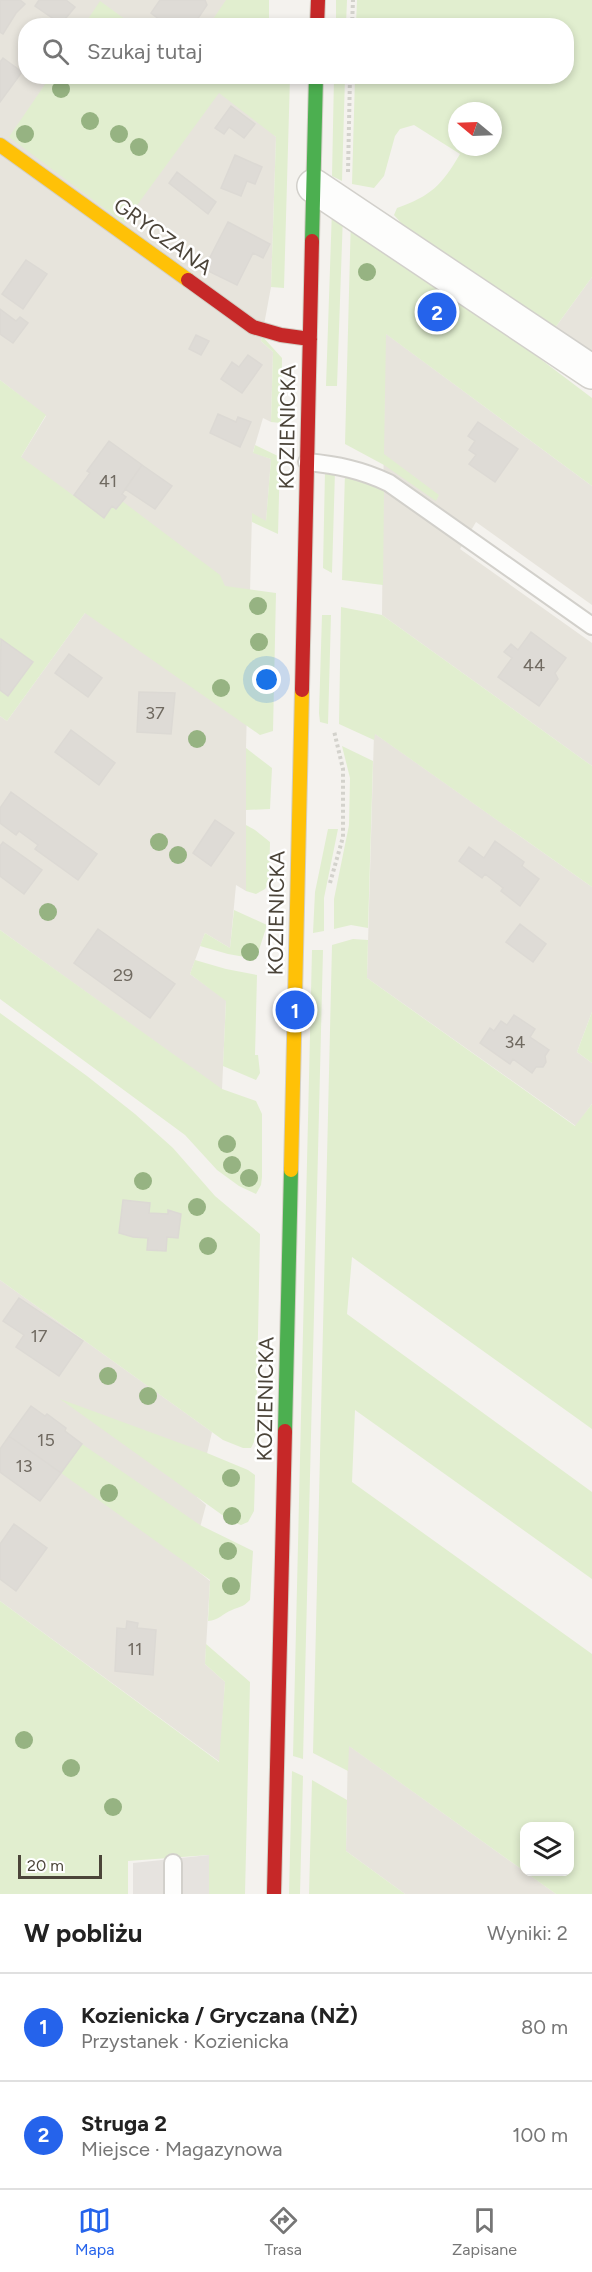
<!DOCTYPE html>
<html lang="pl">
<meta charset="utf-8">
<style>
:root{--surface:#fff;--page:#f6f6f6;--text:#222;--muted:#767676;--line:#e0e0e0;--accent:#2563eb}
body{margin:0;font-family:Figtree,sans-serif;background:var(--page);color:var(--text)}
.controls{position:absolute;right:18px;bottom:18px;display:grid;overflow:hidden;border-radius:12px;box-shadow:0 3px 9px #0003}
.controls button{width:54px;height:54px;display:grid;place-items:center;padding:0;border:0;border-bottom:2px solid var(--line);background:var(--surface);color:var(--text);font:30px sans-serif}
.compass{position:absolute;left:448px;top:102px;width:54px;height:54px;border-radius:50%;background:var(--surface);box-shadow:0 3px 9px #0003;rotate:289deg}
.scale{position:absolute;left:18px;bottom:15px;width:84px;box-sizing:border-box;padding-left:6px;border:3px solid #4b4439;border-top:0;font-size:16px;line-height:21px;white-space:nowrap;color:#4b4439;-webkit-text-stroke:4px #fff;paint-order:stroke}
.you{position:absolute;left:267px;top:680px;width:21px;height:21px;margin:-15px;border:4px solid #fff;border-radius:50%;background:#1a73e8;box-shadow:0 0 0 9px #1a73e833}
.badge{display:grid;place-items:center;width:39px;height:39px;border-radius:50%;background:var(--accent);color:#fff;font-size:20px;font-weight:700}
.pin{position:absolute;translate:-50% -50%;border:3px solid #fff;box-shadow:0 2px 6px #0006}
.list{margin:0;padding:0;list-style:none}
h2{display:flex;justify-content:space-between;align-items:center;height:78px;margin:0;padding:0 24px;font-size:26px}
h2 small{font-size:20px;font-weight:400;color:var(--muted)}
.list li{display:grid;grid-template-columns:39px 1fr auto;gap:18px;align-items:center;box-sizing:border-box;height:108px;padding:0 24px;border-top:2px solid var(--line)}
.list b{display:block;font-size:22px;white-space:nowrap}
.list p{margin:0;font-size:20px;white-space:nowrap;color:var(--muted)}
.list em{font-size:20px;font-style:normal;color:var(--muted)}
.icon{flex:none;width:33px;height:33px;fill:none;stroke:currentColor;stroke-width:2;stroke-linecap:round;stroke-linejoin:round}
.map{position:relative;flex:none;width:592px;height:1894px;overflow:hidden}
.search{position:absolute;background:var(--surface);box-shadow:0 3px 9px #0003;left:18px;right:18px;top:18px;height:66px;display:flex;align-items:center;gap:15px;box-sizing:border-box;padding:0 21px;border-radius:24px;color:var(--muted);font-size:22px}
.sheet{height:294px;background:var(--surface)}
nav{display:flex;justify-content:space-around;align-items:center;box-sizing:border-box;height:84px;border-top:2px solid var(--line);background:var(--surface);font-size:16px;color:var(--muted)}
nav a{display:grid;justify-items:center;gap:3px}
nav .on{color:var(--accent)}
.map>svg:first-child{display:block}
.residential{fill:#e7e4dc}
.green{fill:#e1eecf;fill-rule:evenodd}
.parking{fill:#e6e3df}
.building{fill:#dedbd6;stroke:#dcd9d4;stroke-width:1.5}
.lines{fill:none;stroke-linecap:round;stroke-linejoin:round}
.lane-casing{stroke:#d2d0cb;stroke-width:20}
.street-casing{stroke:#d2d0cb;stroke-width:36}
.fast-casing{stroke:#d3cfc5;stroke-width:16}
.slow-casing{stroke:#d3cfc5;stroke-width:16}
.jam-casing{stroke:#d3cfc5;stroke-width:16}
.path{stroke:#d3d2cc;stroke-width:4;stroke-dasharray:3 3;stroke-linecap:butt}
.lane{stroke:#fdfdfc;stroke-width:16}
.street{stroke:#fdfdfc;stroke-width:33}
.fast{stroke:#4caf50;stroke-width:14}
.slow{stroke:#ffc107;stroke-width:14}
.jam{stroke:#c62828;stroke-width:14}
.tree{fill:#96b382}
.labels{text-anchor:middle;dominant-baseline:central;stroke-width:5;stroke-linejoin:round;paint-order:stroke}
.number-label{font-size:18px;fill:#706a61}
.street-label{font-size:21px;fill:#4b4439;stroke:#fff}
</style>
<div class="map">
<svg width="592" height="1894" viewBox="0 0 592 1894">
<rect width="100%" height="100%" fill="#f4f2ee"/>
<path class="residential" d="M 0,0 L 269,0 L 269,25 L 26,26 L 26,76 L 267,77 L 266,127 L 276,137 L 271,287 L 261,341 L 273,352 L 271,422 L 263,418 L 253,452 L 271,459 L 266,522 L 252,514 L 246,748 L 246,891 L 236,885 L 230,948 L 205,933 L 190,974 L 226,1000 L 222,1090 L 0,930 L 0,716 L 7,721 L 85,613 L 18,462 L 46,416 L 0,380 Z
M 592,277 L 592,360 L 552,332 Z
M 385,333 L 592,486 L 592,605 L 476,522 L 460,549 L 592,643 L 592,766 L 382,615 Z
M 374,733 L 592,887 L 592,1012 L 577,1052 L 592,1063 L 592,1104 L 576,1126 L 367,978 Z
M 0,1280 L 212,1432 L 197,1497 L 206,1505 L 190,1565 L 210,1581 L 205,1664 L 225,1682 L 220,1762 L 0,1601 Z
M 348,1745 L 556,1894 L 405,1894 L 346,1851 Z"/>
<path class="green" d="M 226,0 L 269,0 L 269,19 L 291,21 L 291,25 L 209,25 Z
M 336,0 L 347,0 L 346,25 L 336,25 Z
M 357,0 L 592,0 L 592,277 L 552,332 L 402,224 L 394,215 L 397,208 C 431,196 442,185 460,154 L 414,125 L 400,129 L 395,136 L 384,176 L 374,188 L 352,184 L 355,77 L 566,76 L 566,26 L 356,25 ZM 457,111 L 493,111 L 493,147 L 457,147 Z
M 100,1 L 133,25 L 84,25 Z
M 50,77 L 290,77 L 284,288 L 271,287 L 276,137 L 219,93 L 124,223 L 9,137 Z
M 334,77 L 345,77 L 342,181 L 332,176 Z
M 332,209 L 343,215 L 337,386 L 326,386 Z
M 351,216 L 592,398 L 592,486 L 386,334 L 384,454 L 439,495 L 436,501 L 384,465 L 345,444 Z
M 262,336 L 282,358 L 281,423 L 271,422 L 273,352 L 261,341 Z
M 0,380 L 46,415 L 21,457 L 104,518 L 112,506 L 116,509 L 122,501 L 220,575 L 225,586 L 276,593 L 273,731 L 260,735 L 85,613 L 7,721 L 0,716 Z
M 255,445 L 280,457 L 278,534 L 252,522 L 252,513 L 266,521 L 271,459 L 253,453 Z
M 325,471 L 335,471 L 332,573 L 323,568 Z
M 345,472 L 384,490 L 383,585 L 342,580 Z
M 341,607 L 382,615 L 592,766 L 592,887 L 375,734 L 374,740 L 339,724 Z
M 322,615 L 331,615 L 328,724 L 320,722 L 319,713 Z
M 342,746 L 373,761 L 368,928 L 351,925 L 334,929 L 334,899 L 349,825 L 350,778 Z
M 246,748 L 272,768 L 270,809 L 246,810 Z
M 246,825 L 255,830 L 270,842 L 269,883 L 265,889 L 256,894 L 246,891 Z
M 328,829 L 338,829 L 324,898 L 324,931 L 313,933 L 315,892 Z
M 234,910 L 267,925 L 256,959 L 228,954 L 200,946 L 205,933 L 230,948 Z
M 0,930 L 222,1089 L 256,1101 L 262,1114 L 262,1177 L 261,1185 L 256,1194 L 239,1186 L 217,1170 L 185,1135 L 0,999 Z
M 353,939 L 368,940 L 367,978 L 575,1126 L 592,1104 L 592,1429 L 352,1257 L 347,1314 L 592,1492 L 592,1579 L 355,1410 L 352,1482 L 592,1654 L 592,1894 L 556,1894 L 525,1872 L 570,1872 L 570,1826 L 524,1826 L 524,1871 L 349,1746 L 348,1771 L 313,1753 L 332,945 Z
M 312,950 L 323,950 L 303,1759 L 293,1756 Z
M 195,960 L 226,969 L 257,975 L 255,1055 L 258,1055 L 260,1073 L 256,1080 L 223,1066 L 226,1001 L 190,974 Z
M 592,1012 L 592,1063 L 577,1052 Z
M 0,1013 L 87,1076 L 135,1114 L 173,1148 L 215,1196 L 260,1234 L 256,1433 L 254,1442 L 251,1448 L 243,1448 L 223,1440 L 0,1280 Z
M 60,1399 L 207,1453 L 248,1470 L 255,1475 L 254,1511 L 248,1522 L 241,1525 L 232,1522 Z
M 82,1444 L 200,1525 L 253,1551 L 250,1600 C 242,1608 240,1606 232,1610 C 222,1614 219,1620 208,1621 L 210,1580 L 61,1473 Z
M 0,1601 L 219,1762 L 225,1682 L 205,1664 L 206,1644 L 250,1682 L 245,1894 L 209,1894 L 209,1855 L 128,1861 L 128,1894 L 0,1894 Z
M 292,1771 L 303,1776 L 300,1894 L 289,1894 Z
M 312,1780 L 347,1800 L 346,1851 L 405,1894 L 309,1894 Z"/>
<path class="parking" d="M 209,1855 L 209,1894 L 133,1894 L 133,1863 Z"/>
<path class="building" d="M 0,0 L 20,0 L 25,4 L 16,13 L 3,34 L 0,32 Z
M 39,0 L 66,0 L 75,7 L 61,24 L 35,6 Z
M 160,0 L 205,0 L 207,5 L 193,26 L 168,26 L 151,13 Z
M 3,58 L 22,72 L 0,102 L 0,62 Z
M 231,106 L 255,124 L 244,138 L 229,127 L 224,134 L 215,128 Z
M 235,155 L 262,167 L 255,184 L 247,181 L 241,196 L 221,188 Z
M 177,172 L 216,202 L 208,214 L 169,183 Z
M 228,222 L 270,244 L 263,258 L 253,253 L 237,285 L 204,269 Z
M 26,260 L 47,274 L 23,309 L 2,294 Z
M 427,301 L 449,301 L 448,323 L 426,323 Z
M 0,309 L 16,321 L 20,317 L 28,323 L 13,343 L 0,334 Z
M 196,335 L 209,341 L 201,355 L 189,349 Z
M 248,355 L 262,365 L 242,393 L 221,379 L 232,362 L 239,367 Z
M 218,414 L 236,422 L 238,417 L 251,422 L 240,447 L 210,433 Z
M 478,422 L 518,449 L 495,482 L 469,464 L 476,455 L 469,450 L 475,441 L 468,436 Z
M 109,441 L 142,465 L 122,494 L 126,497 L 116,509 L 112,506 L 104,518 L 74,495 L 90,473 L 87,471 Z
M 142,465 L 172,486 L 155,509 L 125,489 Z
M 531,632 L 566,658 L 555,673 L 558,679 L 539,706 L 498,677 L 512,658 L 504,652 L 511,644 L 518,650 Z
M 1,639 L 33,662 L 8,696 L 0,690 Z
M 69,654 L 102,678 L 88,697 L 55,673 Z
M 139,692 L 175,693 L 171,734 L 137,732 Z
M 71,730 L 115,763 L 99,785 L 55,752 Z
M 11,792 L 97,854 L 78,880 L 35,849 L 38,845 L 19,831 L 16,835 L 0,823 L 0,808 Z
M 215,820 L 234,833 L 211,866 L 193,853 Z
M 495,841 L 524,862 L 522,866 L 539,879 L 520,906 L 501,891 L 503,888 L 485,874 L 482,878 L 459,861 L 469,847 L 484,858 Z
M 3,842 L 42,870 L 24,894 L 0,876 L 0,846 Z
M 520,924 L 546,944 L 533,962 L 506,942 Z
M 98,929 L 175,984 L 150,1018 L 74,963 Z
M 514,1015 L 535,1029 L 530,1037 L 549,1050 L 545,1056 L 546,1062 L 543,1067 L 536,1067 L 532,1073 L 513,1059 L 510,1064 L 480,1043 L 490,1028 L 494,1031 L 501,1021 L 507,1025 Z
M 123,1200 L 150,1203 L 149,1213 L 168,1214 L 168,1210 L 181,1214 L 178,1238 L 167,1237 L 166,1251 L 147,1250 L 148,1238 L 133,1237 L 119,1233 Z
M 19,1298 L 83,1341 L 59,1376 L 16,1347 L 24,1335 L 3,1321 Z
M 31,1406 L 45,1416 L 47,1414 L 66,1428 L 65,1431 L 82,1444 L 61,1473 L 9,1436 Z
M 9,1436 L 61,1473 L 40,1501 L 0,1472 L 0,1449 Z
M 14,1524 L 47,1548 L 16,1591 L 0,1579 L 0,1544 Z
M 127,1621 L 138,1623 L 137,1628 L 156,1630 L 153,1675 L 115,1671 L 117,1628 L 126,1629 Z"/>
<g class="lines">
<defs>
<path id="lane" d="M 307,462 C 337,465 362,470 389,483 L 592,626
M 173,1894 L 173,1863"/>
<path id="street" d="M 314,186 L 592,372"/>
<path id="fast" d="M 312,241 L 316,76
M 285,1431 L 291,1170"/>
<path id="slow" d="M 0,145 L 188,280
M 291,1170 L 302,690"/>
<path id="jam" d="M 317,26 L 318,0
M 188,280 L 253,327 L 281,335 L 310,339
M 302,690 L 312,241
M 274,1894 L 285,1431"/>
</defs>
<use href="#lane" class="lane-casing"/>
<use href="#street" class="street-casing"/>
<use href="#fast" class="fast-casing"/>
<use href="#slow" class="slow-casing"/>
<use href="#jam" class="jam-casing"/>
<path class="path" d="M 352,26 L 353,0
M 348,172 L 350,76
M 330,883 L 343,837 L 343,769 L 334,731"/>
<use href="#lane" class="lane"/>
<use href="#street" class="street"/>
<use href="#fast" class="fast"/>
<use href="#slow" class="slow"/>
<use href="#jam" class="jam"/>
</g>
<g class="tree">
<circle cx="61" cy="89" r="9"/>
<circle cx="90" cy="121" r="9"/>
<circle cx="25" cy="134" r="9"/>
<circle cx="119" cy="134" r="9"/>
<circle cx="139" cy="147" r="9"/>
<circle cx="367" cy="272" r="9"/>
<circle cx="258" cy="606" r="9"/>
<circle cx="259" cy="642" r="9"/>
<circle cx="221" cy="688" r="9"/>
<circle cx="197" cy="739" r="9"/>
<circle cx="159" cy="842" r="9"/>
<circle cx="178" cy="855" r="9"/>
<circle cx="48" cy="912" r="9"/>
<circle cx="250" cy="952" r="9"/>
<circle cx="227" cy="1144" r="9"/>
<circle cx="232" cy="1165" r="9"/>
<circle cx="249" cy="1178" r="9"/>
<circle cx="143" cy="1181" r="9"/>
<circle cx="197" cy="1207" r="9"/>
<circle cx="208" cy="1246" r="9"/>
<circle cx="108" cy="1376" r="9"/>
<circle cx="148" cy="1396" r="9"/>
<circle cx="231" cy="1478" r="9"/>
<circle cx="109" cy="1493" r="9"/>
<circle cx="232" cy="1516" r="9"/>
<circle cx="228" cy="1551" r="9"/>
<circle cx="231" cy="1586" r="9"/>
<circle cx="24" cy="1740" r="9"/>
<circle cx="71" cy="1768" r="9"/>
<circle cx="113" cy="1807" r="9"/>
</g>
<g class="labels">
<g class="number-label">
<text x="108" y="481">41</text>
<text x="534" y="665">44</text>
<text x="155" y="713">37</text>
<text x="123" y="975">29</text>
<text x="515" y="1042">34</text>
<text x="39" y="1336">17</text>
<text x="46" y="1440">15</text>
<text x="24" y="1466">13</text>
<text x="135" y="1649">11</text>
</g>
<g class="street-label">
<text transform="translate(163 236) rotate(36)">GRYCZANA</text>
<text transform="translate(287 427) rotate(-89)">KOZIENICKA</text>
<text transform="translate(276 913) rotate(-89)">KOZIENICKA</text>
<text transform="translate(265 1399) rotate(-89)">KOZIENICKA</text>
</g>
</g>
</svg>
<div class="controls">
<button><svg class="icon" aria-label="layers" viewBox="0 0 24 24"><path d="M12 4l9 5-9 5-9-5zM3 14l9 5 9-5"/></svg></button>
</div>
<svg class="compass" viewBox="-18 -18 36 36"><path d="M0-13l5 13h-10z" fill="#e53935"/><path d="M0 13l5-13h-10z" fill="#767676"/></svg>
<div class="scale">20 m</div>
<div class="you"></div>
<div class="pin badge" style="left:295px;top:1010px">1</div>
<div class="pin badge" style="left:437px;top:312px">2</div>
<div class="search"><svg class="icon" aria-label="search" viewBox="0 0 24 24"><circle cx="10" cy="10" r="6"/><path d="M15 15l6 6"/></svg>Szukaj tutaj</div>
</div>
<section class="sheet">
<h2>W pobliżu<small>Wyniki: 2</small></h2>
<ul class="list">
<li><span class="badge">1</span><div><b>Kozienicka / Gryczana (NŻ)</b><p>Przystanek · Kozienicka</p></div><em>80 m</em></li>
<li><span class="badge">2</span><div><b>Struga 2</b><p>Miejsce · Magazynowa</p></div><em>100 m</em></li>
</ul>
</section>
<nav>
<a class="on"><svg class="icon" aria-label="map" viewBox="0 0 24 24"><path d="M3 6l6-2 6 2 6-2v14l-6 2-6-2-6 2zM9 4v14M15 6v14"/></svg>Mapa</a>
<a><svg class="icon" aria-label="directions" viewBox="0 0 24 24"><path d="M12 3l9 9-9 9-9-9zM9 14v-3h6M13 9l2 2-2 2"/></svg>Trasa</a>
<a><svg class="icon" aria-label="saved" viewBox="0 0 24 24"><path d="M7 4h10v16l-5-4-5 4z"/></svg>Zapisane</a>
</nav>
